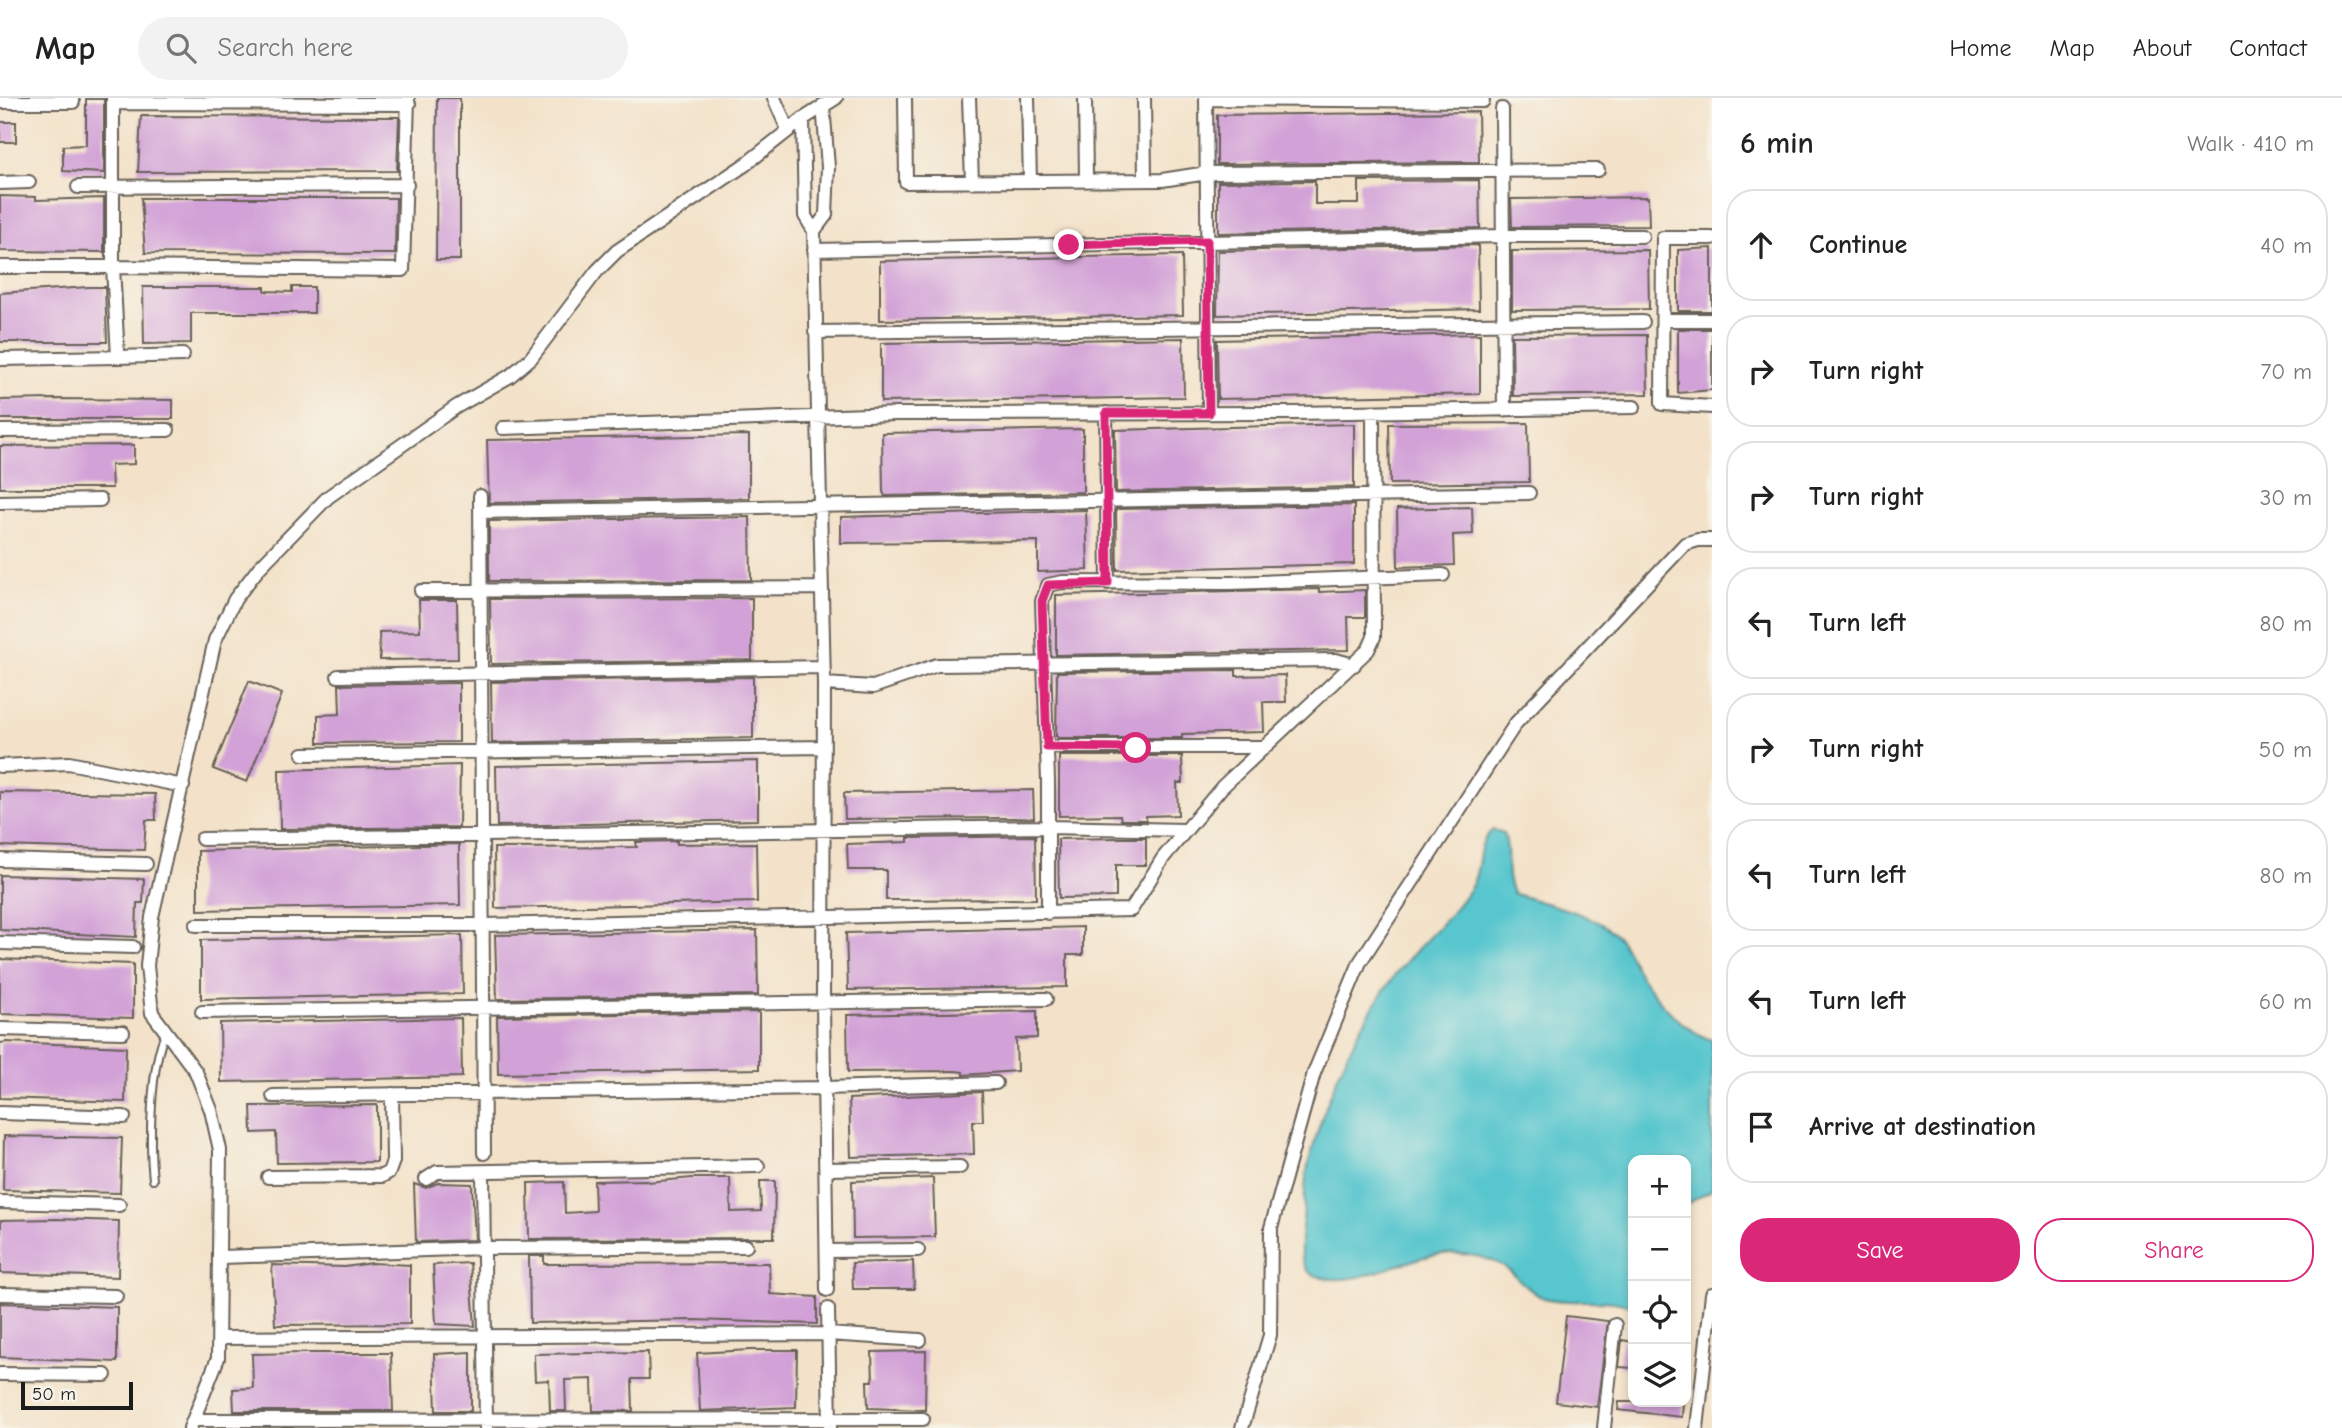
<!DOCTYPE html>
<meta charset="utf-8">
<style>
:root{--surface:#fff;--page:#f2f2f2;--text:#222;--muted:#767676;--line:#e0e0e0;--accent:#db2777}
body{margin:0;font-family:"Comic Neue",sans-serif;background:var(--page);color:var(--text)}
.controls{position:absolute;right:21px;bottom:21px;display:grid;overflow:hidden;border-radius:14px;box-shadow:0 4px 10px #0003}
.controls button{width:63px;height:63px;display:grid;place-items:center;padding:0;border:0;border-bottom:2px solid var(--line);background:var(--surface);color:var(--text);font:35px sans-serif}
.scale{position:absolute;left:21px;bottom:18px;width:112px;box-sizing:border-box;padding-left:7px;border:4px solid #1c1c1c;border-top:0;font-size:19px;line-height:24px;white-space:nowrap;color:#1c1c1c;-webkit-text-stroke:5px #f7f3e8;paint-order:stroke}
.stop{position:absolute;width:21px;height:21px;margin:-16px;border:5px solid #db2777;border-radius:50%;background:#fff}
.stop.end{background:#db2777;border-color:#fff;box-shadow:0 2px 7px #0008}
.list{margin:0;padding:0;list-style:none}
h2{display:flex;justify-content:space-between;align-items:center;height:91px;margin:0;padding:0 28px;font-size:30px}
h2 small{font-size:23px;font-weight:400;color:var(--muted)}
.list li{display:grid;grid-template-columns:46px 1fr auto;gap:21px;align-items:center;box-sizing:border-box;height:112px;margin:0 14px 14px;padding:0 14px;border:2px solid var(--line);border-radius:28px}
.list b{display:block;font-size:26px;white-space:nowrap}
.list em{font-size:23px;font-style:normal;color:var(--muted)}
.actions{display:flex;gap:14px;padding:21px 28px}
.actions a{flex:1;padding:16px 0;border:2px solid var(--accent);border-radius:28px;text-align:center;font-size:24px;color:var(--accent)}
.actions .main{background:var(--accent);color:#fff}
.icon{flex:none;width:38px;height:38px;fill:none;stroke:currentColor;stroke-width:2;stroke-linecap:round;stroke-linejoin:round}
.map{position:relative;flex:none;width:1712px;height:1330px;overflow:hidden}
header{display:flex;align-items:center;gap:42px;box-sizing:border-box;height:98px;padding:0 35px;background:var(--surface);border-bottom:2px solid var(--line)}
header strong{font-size:33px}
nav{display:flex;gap:38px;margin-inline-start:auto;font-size:24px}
.search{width:490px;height:63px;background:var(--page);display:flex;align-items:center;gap:18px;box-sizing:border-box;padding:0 24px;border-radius:38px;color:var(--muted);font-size:26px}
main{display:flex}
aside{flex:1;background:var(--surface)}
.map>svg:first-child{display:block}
.water{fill:#59c6ce;stroke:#3a7175;stroke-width:2}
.building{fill:#d2a1d7}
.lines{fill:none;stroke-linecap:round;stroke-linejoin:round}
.service-casing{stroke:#676159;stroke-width:10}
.minor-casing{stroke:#676159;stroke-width:16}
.service{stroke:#fff;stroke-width:6}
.minor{stroke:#fff;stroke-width:12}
.route{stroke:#db2777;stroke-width:9}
</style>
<header>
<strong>Map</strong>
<div class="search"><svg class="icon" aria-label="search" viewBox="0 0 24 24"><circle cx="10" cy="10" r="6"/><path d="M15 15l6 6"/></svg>Search here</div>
<nav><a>Home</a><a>Map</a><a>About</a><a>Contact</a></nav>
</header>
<main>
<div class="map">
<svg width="1712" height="1330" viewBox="0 0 1712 1330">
<rect width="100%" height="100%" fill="#f7f3e8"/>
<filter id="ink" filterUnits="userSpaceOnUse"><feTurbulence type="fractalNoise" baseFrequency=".0143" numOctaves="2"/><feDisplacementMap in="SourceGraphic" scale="14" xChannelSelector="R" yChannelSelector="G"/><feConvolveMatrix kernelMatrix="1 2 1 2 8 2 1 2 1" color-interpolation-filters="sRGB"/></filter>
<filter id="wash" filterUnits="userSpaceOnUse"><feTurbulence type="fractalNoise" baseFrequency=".00686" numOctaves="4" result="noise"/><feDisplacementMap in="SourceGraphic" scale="28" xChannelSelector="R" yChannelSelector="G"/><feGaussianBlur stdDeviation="1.57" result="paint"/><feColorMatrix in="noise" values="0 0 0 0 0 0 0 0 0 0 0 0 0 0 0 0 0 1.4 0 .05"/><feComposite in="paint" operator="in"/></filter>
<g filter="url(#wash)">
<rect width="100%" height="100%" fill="#f3e2c9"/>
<path class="water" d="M 1493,732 L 1504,735 C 1511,755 1503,775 1513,795 C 1543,806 1582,812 1609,831 C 1626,843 1630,862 1641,879 C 1658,903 1684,933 1712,942 L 1712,1092 L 1686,1106 L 1686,1062 L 1633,1062 L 1633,1209 C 1604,1197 1573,1208 1544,1200 C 1531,1195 1521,1183 1511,1174 C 1495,1159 1462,1154 1441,1156 C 1401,1160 1357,1191 1317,1178 C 1295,1172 1301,1139 1303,1122 C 1305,1103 1304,1082 1309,1064 C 1326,998 1354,932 1395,877 C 1418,847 1450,822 1471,789 C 1483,770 1474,746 1493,732 Z"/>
<g id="blocks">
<path class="building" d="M 437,0 L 460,0 L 460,162 L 436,162 Z
M 86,1 L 104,1 L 104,75 L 63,73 L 63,48 L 86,47 Z
M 1478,14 L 1479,64 L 1217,66 L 1217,17 Z
M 141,18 L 399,19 L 397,73 L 138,74 Z
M 0,24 L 16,24 L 16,44 L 0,44 Z
M 1479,82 L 1480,130 L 1218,135 L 1218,84 L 1315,83 L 1315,106 L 1359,106 L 1359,83 Z
M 0,98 L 36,99 L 36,102 L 104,100 L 104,154 L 0,153 Z
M 1648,99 L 1649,128 L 1512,129 L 1511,101 Z
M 141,100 L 396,100 L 395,156 L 145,155 Z
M 1478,147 L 1479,211 L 1217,217 L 1218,153 Z
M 1712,150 L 1712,213 L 1678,213 L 1678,152 Z
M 1648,152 L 1649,211 L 1512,212 L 1512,153 Z
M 1182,157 L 1183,217 L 880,222 L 880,163 Z
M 89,189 L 105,189 L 107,244 L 0,244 L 0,195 Z
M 143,189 L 265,189 L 265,193 L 292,194 L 292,189 L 314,189 L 314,215 L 191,215 L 191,245 L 144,246 Z
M 1678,231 L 1712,231 L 1712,292 L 1678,295 Z
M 1480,236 L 1480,296 L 1218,301 L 1217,242 Z
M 1647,237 L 1648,296 L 1513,298 L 1512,238 Z
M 1183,240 L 1184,299 L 881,304 L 881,245 Z
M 51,301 L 173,302 L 173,321 L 0,321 L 0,302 Z
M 1528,325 L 1529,384 L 1390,386 L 1389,326 Z
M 1354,326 L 1354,389 L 1116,394 L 1115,332 Z
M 1083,331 L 1083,394 L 885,398 L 883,394 L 882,335 Z
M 749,337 L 749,400 L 489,405 L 487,342 Z
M 134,347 L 134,366 L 111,367 L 112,390 L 0,390 L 0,348 Z
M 1354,407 L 1354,466 L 1117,472 L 1116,411 Z
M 1472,409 L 1473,436 L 1453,437 L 1454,467 L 1398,469 L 1397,411 Z
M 1086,412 L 1088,472 L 1038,474 L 1038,443 L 841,445 L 841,419 Z
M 750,419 L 751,482 L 489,483 L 489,423 Z
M 1319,491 L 1319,494 L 1365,492 L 1365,519 L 1348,519 L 1349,552 L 1056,557 L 1056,497 Z
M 752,500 L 752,562 L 491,566 L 490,501 Z
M 419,502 L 457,502 L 458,561 L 380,562 L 379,534 L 420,533 Z
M 1236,572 L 1236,578 L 1285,577 L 1286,604 L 1263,604 L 1264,634 L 1182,636 L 1182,640 L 1058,640 L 1056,638 L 1057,574 Z
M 753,579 L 753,640 L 492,645 L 491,584 Z
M 249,583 L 282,596 L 247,684 L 213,671 Z
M 459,585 L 459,644 L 318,645 L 318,617 L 340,616 L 339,587 Z
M 1059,658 L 1182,658 L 1183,685 L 1177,685 L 1178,717 L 1146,718 L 1146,722 L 1121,722 L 1120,717 L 1059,718 Z
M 758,663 L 758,722 L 497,728 L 496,668 Z
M 460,667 L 459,729 L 280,731 L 279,672 Z
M 1033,692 L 1034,720 L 845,721 L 844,695 Z
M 0,694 L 155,696 L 156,722 L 146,722 L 144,752 L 0,748 Z
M 1035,738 L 1036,801 L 886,802 L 886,772 L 848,772 L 847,746 L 908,744 L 908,740 Z
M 1121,740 L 1146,740 L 1146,767 L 1116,767 L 1116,799 L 1059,800 L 1058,741 Z
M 677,743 L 677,746 L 756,745 L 757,804 L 495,810 L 494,750 L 637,749 L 636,744 Z
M 459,746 L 460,807 L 198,812 L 198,753 Z
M 0,777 L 144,781 L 143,805 L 137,805 L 136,839 L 0,832 Z
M 1083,829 L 1083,857 L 1067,857 L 1067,889 L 848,892 L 846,835 Z
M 757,832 L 758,897 L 497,901 L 495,837 Z
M 462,837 L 463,896 L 201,901 L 201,842 Z
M 0,861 L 133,866 L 133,920 L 0,916 Z
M 1037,913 L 1037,940 L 1016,941 L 1017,973 L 963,977 L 963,974 L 955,973 L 848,974 L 847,917 Z
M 759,914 L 759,971 L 498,976 L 497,918 Z
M 461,920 L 462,979 L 221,984 L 220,925 Z
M 6,944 L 126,949 L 125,1004 L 0,1000 L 0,945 Z
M 982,994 L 983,1023 L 973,1023 L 974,1056 L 851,1059 L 849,1001 Z
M 377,1007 L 377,1064 L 277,1065 L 276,1034 L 252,1035 L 251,1008 Z
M 4,1038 L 122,1040 L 120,1095 L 3,1092 Z
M 692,1080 L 730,1080 L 731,1114 L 761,1113 L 760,1083 L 775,1083 L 774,1140 L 529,1141 L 528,1085 L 564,1084 L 565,1115 L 595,1113 L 594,1083 L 647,1082 L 648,1084 Z
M 933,1080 L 935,1139 L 853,1140 L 852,1083 Z
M 438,1085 L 472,1086 L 475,1142 L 416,1144 L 414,1086 L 426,1090 Z
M 57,1121 L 119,1123 L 118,1179 L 1,1175 L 1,1122 Z
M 529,1158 L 544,1158 L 544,1166 L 769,1165 L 770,1196 L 817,1199 L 817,1226 L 693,1222 L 530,1225 Z
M 913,1163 L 914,1191 L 853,1191 L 852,1165 Z
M 372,1165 L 410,1167 L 410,1226 L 275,1227 L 272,1167 L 345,1169 Z
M 470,1165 L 475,1228 L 436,1226 L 433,1167 Z
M 0,1205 L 117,1209 L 117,1264 L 0,1259 Z
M 1566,1218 L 1608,1223 L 1597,1309 L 1556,1304 Z
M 1622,1242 L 1633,1244 L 1633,1270 L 1619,1269 Z
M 750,1252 L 797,1252 L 796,1309 L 700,1313 L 697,1255 Z
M 926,1253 L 925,1312 L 868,1310 L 867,1283 L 873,1283 L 872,1254 Z
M 471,1254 L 471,1313 L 436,1313 L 434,1256 Z
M 648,1254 L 649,1281 L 632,1281 L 633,1313 L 593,1313 L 592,1281 L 565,1282 L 566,1313 L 550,1313 L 549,1282 L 535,1283 L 534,1256 Z
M 306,1255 L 391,1255 L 393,1313 L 234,1313 L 233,1291 L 253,1290 L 252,1256 Z
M 1619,1304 L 1683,1304 L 1682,1319 L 1618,1312 Z"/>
</g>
</g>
<g filter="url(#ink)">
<use href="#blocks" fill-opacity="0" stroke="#676159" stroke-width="2"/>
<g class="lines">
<defs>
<path id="service" d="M 153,1082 C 149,1045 150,966 166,934"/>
<path id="minor" d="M 113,0 L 113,169 L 403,172 L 408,0
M 774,0 L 788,32
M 905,0 L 906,84 L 1162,82 L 1207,75 L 1598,72
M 969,0 L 972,84
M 1028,0 L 1030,83
M 1085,0 L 1086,81
M 1144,0 L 1145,81
M 1206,0 L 1209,315
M 1206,1 L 1483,3
M 0,4 L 73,4
M 113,5 L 409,6
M 1502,11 L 1504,312
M 803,21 L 805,118 L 814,133 L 826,117 L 828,69 L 823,7
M 0,85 L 29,84
M 78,89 L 407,87
M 814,133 L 824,586 L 823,905 L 827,1192
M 1712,140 L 1663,140 L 1662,306 L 1712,309
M 814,152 L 1503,138 L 1642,138
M 0,169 L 113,169 L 118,259 L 0,261
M 1664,222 L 1712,222
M 815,234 L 1643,224
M 118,259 L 183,257
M 1106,315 L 1108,485
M 503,330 L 896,316 L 1294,315 L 1634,309
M 0,333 L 168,332
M 480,398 L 484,1055
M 0,404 L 100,402
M 480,414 L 1529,395
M 421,493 L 821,490
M 338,578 L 823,569
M 824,586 L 873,589 L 937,567 L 1336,562 L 1354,567
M 1047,649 L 1264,649
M 303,656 L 824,649
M 0,668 L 69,665 L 183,688
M 202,741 L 1048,729 L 1184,732
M 0,762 L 146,766
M 1048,815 L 1048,683 L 1042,503 L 1048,487 L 1063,484 L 1231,485 L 1443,477
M 196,827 L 484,827 L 1131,812 L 1163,760 L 1222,689 L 1368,552 L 1374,539 L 1373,314
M 0,845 L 133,849
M 202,914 L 1046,901
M 0,931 L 123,934
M 273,998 L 824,990 L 996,985
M 0,1015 L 124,1019
M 826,1071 L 960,1069
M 483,1075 L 486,1330
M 268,1079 L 382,1078 L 389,1074 L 393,1063 L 392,996
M 426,1081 L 437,1074 L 758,1068
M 0,1104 L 119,1107
M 827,1153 L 918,1152
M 221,1159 L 485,1150 L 746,1148
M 0,1196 L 116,1198
M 828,1211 L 830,1330
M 220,1240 L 828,1236 L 920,1242
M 0,1276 L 105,1277
M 194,1322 L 923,1321
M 190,1330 L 218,1260 L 220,1052 L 211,1012 L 196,974 L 152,915 L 147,868 L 152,819 L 215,542 L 235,501 L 259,470 L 328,399 L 456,309 L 510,278 L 531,260 L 597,173 L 617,153 L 746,66 L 803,21 L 836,0
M 1242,1330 L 1270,1237 L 1271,1130 L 1314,975 L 1360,864 L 1516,625 L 1685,446 L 1698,442 L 1712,442
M 1604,1330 L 1615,1227
M 1697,1330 L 1712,1196"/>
</defs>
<use href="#service" class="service-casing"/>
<use href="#minor" class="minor-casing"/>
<use href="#service" class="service"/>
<use href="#minor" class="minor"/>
</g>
</g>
<g class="lines" filter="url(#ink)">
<path class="route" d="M 1069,147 L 1207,143 L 1209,315 L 1106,315 L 1108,485 L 1048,487 L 1042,503 L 1047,649 L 1136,650"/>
</g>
</svg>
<div class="controls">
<button>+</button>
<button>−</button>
<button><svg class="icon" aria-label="locate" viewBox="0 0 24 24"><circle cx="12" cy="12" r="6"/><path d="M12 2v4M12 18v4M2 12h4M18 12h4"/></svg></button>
<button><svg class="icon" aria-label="layers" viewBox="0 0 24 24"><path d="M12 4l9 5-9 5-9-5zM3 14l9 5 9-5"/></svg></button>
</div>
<div class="scale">50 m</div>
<div class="stop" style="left:1136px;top:650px"></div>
<div class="stop end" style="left:1069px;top:147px"></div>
</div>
<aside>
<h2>6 min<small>Walk · 410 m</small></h2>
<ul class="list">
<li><svg class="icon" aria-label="ahead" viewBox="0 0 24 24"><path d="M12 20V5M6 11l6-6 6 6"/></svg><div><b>Continue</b></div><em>40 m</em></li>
<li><svg class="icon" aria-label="right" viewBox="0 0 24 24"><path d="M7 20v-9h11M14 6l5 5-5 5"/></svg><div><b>Turn right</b></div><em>70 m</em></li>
<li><svg class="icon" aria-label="right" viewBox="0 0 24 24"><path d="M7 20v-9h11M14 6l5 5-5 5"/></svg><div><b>Turn right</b></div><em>30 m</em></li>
<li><svg class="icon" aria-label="left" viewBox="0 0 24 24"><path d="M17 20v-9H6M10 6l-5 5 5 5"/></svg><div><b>Turn left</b></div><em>80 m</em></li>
<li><svg class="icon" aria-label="right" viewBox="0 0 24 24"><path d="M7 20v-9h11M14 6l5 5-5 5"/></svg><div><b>Turn right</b></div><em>50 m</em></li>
<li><svg class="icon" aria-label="left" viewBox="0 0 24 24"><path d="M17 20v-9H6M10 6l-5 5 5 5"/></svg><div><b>Turn left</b></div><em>80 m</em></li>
<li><svg class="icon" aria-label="left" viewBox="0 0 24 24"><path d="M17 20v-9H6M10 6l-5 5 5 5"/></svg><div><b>Turn left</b></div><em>60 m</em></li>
<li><svg class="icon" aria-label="arrive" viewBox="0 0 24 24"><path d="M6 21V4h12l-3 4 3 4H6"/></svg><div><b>Arrive at destination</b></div></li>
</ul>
<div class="actions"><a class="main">Save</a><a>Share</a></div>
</aside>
</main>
